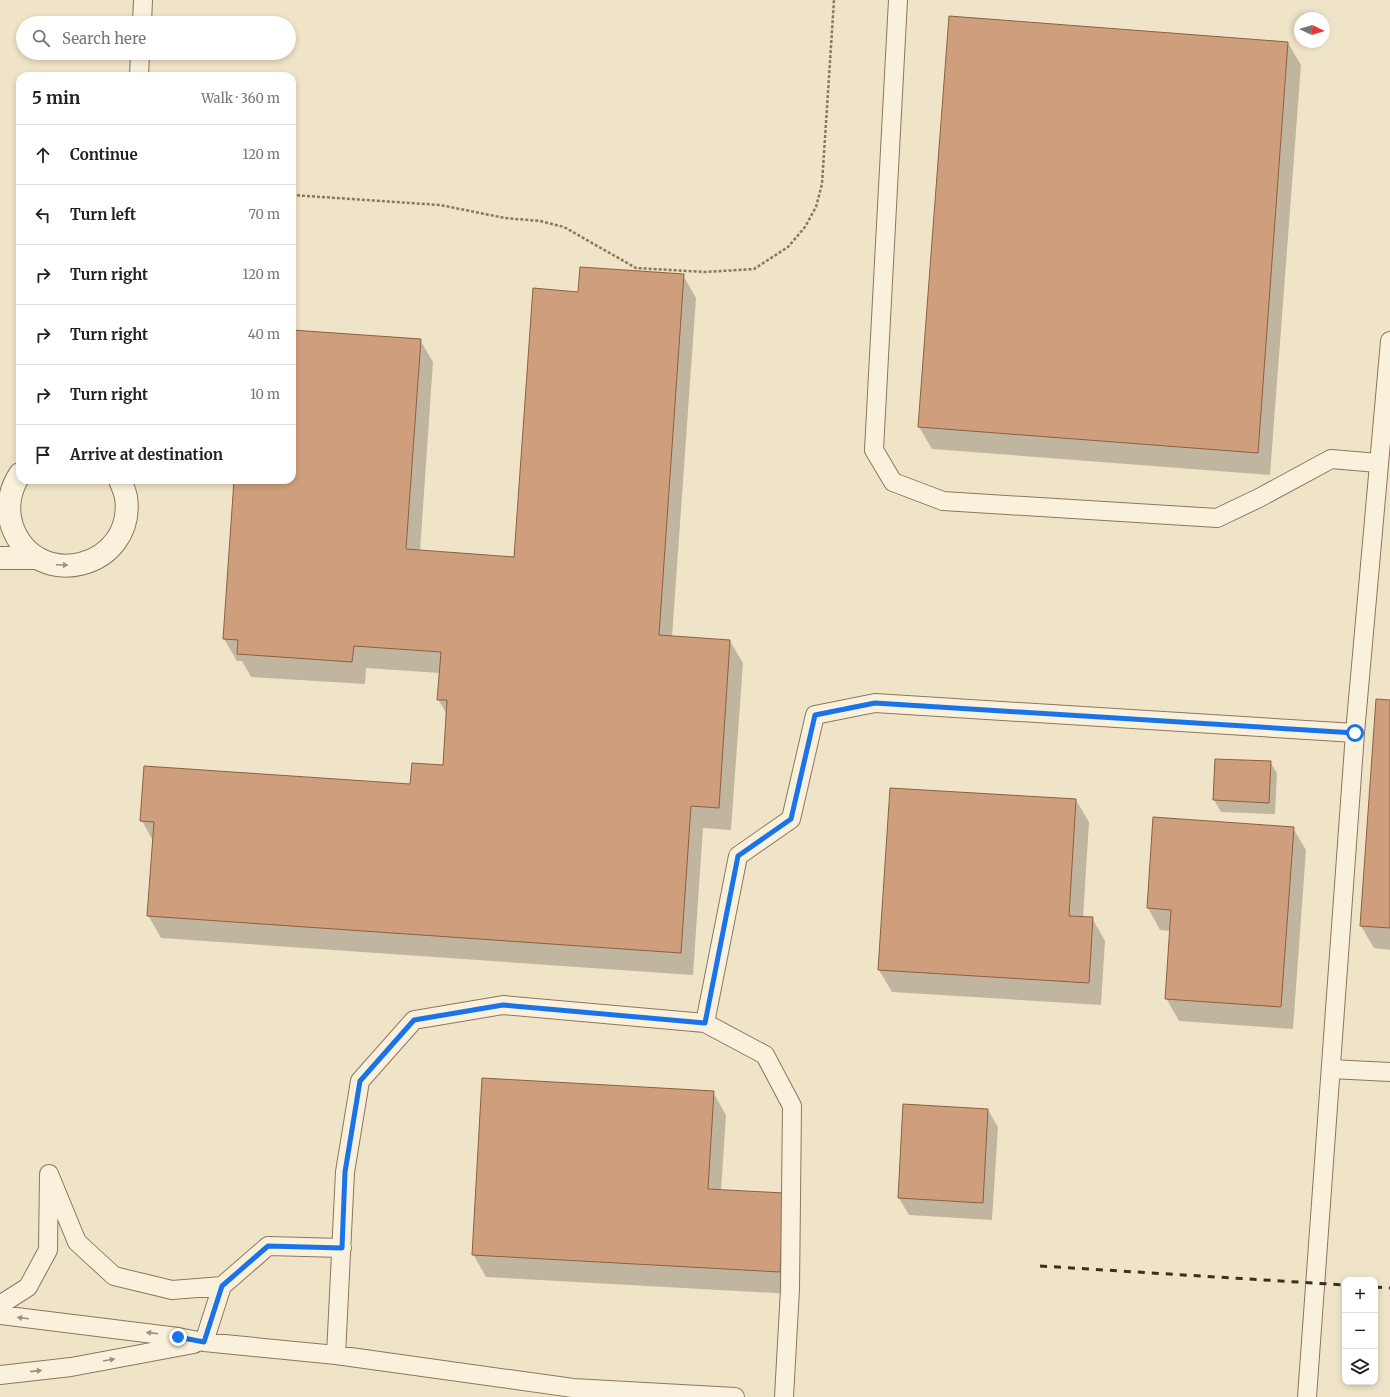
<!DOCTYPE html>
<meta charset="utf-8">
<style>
:root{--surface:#fff;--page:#f2f2f2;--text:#222;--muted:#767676;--line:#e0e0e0}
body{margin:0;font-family:Merriweather,serif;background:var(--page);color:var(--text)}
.controls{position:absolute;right:12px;bottom:12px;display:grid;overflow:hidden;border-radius:8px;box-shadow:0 2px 6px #0003}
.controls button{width:36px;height:36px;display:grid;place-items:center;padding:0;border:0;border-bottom:1px solid var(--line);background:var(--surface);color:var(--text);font:20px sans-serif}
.compass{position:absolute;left:1294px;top:12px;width:36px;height:36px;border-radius:50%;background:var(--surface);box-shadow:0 2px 6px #0003;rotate:94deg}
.stop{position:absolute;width:12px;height:12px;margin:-9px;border:3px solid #1a73e8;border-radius:50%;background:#fff}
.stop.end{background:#1a73e8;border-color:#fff;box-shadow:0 1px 4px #0008}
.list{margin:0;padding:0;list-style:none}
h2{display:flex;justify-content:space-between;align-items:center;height:52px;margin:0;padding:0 16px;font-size:17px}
h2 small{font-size:13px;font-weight:400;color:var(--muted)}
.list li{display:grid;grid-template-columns:26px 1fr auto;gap:12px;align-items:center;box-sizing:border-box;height:60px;padding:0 16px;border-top:1px solid var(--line)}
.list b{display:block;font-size:15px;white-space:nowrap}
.list em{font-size:13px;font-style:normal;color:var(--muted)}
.icon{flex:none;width:22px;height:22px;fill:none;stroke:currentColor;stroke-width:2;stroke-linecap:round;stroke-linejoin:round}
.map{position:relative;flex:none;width:1390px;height:1397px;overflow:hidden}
.search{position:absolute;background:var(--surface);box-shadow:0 2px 6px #0003;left:16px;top:16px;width:280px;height:44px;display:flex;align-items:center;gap:10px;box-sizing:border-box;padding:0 14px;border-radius:22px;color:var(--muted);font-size:15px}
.panel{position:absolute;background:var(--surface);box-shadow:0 2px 6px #0003;left:16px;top:72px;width:280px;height:412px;border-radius:12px}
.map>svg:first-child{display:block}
.shadow{fill:#0003}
.building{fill:#cf9f7d;stroke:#8d5f41}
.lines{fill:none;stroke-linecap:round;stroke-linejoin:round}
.lane-casing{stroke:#8d765c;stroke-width:20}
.street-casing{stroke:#8d765c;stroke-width:24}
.path{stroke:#8d765c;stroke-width:2.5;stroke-dasharray:3 2;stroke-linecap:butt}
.lane{stroke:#faf1dc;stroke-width:18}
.street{stroke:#faf1dc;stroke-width:22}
.rail{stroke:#3d2e20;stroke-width:3;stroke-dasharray:7 7;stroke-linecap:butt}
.oneway{fill:#9c907e}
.route{stroke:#1a73e8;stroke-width:5}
</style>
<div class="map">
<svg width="1390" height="1397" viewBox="0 0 1390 1397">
<rect width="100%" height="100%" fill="#f0e4c8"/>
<path class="shadow" d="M 1288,43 L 1301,65 L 1270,475 L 932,449 L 919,427 Z
M 683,275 L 696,298 L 672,637 L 730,641 L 743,663 L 731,830 L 703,828 L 693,975 L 161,938 L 148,915 L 153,841 L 142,821 L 411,785 L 444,766 L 447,715 L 438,699 L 440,673 L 366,668 L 365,684 L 251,677 L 242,661 L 237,661 L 224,639 L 235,480 L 292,480 L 292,331 L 420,340 L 433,362 L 420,551 L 515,558 L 579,293 Z
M 1377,700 L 1390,701 L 1390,950 L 1374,948 L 1361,926 Z
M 1216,760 L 1270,762 L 1277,773 L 1275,814 L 1221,812 L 1214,800 Z
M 1076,800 L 1089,822 L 1083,918 L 1092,918 L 1105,941 L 1101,1005 L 892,992 L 879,970 Z
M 1293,828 L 1306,850 L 1293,1029 L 1179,1021 L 1166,998 L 1171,931 L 1160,930 L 1148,908 Z
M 713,1092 L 726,1115 L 721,1191 L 784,1194 L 792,1294 L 486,1277 L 473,1254 Z
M 988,1110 L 998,1127 L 992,1220 L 909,1215 L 899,1198 Z"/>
<path class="building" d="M 949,16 L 1288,42 L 1258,453 L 918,427 Z
M 580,267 L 684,274 L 659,635 L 730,640 L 719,808 L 691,806 L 681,953 L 147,916 L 154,822 L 140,821 L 144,766 L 410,784 L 412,763 L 443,765 L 447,700 L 437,700 L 441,652 L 354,646 L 352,662 L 237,654 L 238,640 L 223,639 L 234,480 L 292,480 L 292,330 L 421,339 L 406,549 L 514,557 L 533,288 L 578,292 Z
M 1376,699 L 1390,700 L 1390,928 L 1360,926 Z
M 1215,759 L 1271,761 L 1269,803 L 1213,800 Z
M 890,788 L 1076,799 L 1069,916 L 1093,917 L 1089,983 L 878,970 Z
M 1153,817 L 1294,827 L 1281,1007 L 1165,999 L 1171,910 L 1147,908 Z
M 482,1078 L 714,1091 L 708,1189 L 784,1193 L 780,1272 L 472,1255 Z
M 903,1104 L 988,1109 L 983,1203 L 898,1198 Z"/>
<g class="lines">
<defs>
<path id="lane" d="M 898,0 L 874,450 L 893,482 L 943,501 L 1217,518 L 1259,498 L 1331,459 L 1378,463
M 142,23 L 143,0
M 139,76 L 140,53
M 705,1023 L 738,856 L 791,819 L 815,715 L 875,703 L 1355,733
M 1331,1069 L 1390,1072
M 0,1305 L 28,1287 L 48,1250 L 49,1174 L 77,1242 L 114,1276 L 172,1290 L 222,1286
M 0,1315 L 178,1337 L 204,1342 L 336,1355 L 573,1388 L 735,1397
M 204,1342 L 222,1286 L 268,1246 L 342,1248
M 336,1355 L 345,1172 L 360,1081 L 414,1020 L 503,1005 L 705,1023 L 765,1055 L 792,1106 L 790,1289 L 784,1397
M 0,1375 L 71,1367 L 194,1344
M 1307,1397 L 1355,733 L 1390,341"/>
<path id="street" d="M 20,474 C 10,489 6,508 12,526 C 36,594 136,568 126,497 C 125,492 122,485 120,480
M 0,558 L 37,558"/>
</defs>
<use href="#lane" class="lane-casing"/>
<use href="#street" class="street-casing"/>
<path class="path" d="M 292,195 L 440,205 L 505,218 L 540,221 L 564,227 L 636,268 L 705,272 L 754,269 L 788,247 L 805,227 L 816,207 L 822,184 L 834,0"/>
<use href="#lane" class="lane"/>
<use href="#street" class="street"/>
<path class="rail" d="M 1040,1266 L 1345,1285
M 1375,1287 L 1390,1288"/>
</g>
<defs><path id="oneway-solid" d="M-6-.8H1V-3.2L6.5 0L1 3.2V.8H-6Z"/></defs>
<g class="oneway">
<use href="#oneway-solid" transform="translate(62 565) rotate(3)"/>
<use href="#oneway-solid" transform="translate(23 1318) rotate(-173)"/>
<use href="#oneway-solid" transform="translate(152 1333) rotate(-173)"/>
<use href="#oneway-solid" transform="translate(109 1360) rotate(-10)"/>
<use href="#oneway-solid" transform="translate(36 1371) rotate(-6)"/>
</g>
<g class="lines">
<path class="route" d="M 178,1337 L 204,1342 L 222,1286 L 268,1246 L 342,1248 L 345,1172 L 360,1081 L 414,1020 L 503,1005 L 705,1023 L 738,856 L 791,819 L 815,715 L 875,703 L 1355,733"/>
</g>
</svg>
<div class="controls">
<button>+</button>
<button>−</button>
<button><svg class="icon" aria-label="layers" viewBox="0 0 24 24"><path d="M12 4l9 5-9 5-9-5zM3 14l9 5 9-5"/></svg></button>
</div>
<svg class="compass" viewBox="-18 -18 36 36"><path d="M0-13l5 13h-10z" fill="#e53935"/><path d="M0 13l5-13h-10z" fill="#767676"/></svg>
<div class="stop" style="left:1355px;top:733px"></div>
<div class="stop end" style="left:178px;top:1337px"></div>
<div class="search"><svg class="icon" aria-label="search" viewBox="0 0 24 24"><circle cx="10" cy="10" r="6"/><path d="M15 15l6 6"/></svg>Search here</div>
<section class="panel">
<h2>5 min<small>Walk · 360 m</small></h2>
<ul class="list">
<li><svg class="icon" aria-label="ahead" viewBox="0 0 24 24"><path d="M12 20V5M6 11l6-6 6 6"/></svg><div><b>Continue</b></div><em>120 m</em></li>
<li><svg class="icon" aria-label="left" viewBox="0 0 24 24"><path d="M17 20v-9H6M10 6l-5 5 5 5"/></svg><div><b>Turn left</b></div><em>70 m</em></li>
<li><svg class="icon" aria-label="right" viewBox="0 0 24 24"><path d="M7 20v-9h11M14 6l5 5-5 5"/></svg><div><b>Turn right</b></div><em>120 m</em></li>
<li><svg class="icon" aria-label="right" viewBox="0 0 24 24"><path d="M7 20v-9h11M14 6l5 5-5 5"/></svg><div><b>Turn right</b></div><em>40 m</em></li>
<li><svg class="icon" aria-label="right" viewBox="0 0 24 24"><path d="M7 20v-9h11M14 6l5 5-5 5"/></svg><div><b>Turn right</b></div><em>10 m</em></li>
<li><svg class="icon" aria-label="arrive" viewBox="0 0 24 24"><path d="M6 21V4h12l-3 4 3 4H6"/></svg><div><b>Arrive at destination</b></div></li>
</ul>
</section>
</div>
